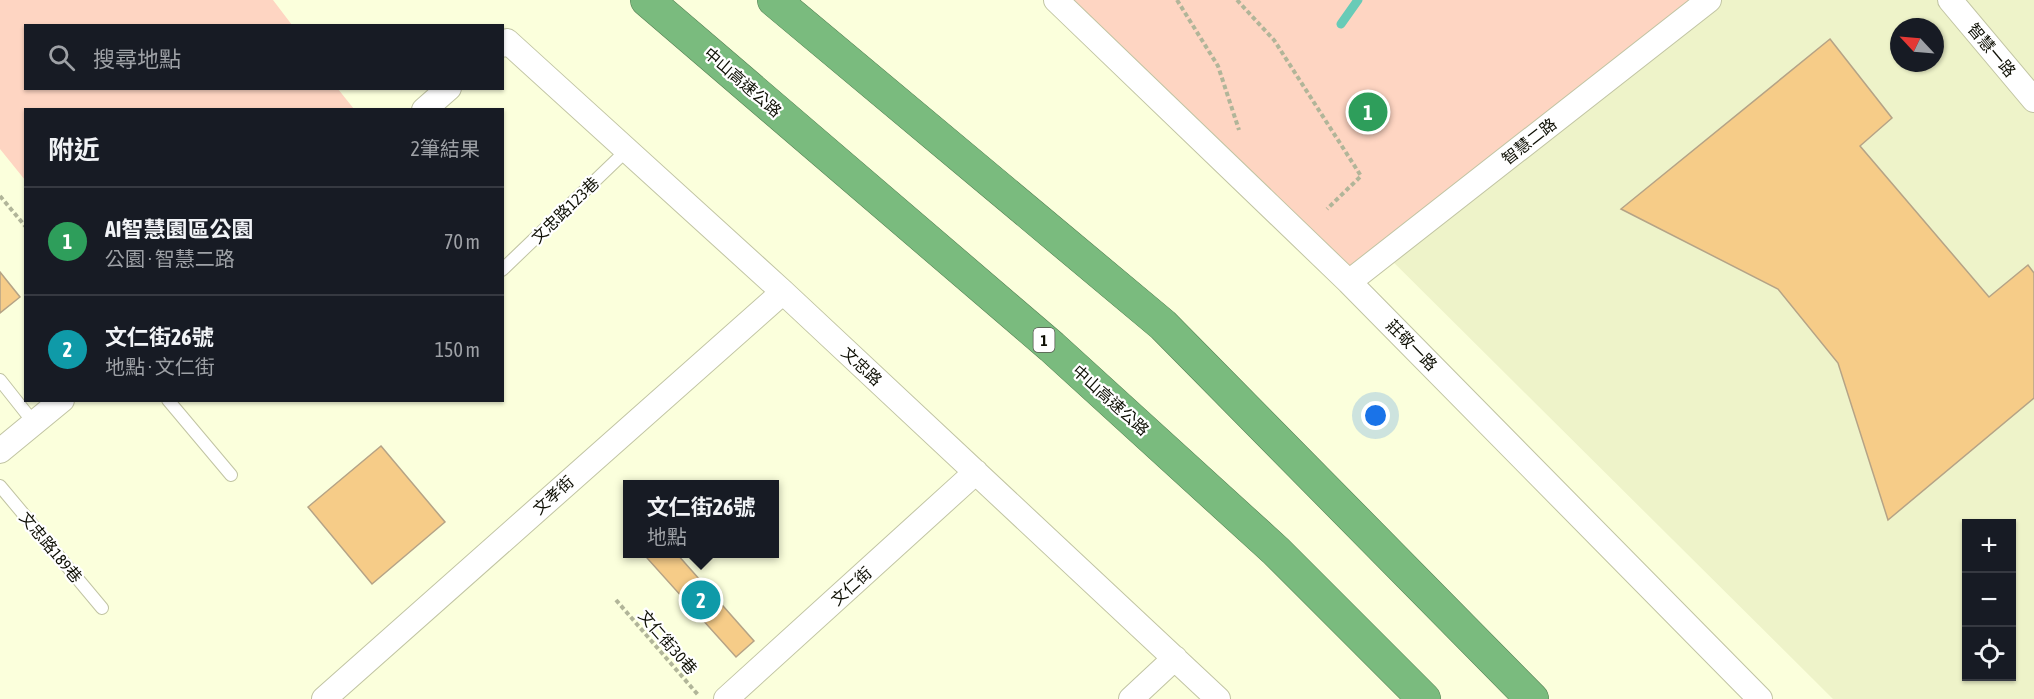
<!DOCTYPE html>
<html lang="zh-TW">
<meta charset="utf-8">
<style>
:root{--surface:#171b24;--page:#20242c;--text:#f1f3f6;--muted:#9ea1a6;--line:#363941;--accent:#b89cd2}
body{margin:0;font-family:"Asap Condensed","Noto Sans TC",sans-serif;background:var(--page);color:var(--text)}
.controls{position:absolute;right:18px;bottom:18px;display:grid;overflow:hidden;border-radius:0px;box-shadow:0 2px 4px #0004}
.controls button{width:54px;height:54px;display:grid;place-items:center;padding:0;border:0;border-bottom:2px solid var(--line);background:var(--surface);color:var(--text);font:30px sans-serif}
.compass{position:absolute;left:1890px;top:18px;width:54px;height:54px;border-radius:50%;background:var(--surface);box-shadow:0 2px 4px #0004;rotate:296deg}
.you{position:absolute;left:1376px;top:416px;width:21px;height:21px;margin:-15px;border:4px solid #fff;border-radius:50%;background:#1a73e8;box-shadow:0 0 0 9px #1a73e833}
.badge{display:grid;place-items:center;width:39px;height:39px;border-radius:50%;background:var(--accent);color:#fff;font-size:20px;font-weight:700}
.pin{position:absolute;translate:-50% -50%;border:3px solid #fff;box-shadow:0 2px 6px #0006}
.popup{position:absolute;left:623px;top:480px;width:156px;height:78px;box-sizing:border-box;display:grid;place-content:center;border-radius:0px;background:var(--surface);filter:drop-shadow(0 2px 4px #0005);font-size:20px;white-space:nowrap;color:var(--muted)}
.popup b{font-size:22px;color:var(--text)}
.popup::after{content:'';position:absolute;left:50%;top:100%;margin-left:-12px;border:12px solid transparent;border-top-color:var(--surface)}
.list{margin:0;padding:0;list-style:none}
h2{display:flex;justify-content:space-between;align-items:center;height:78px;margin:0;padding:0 24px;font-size:26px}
h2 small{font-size:20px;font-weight:400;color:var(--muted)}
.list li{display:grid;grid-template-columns:39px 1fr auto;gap:18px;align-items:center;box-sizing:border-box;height:108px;padding:0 24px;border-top:2px solid var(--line)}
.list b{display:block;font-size:22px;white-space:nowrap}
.list p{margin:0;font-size:20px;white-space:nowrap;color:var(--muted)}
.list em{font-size:20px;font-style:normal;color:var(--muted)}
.icon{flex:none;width:33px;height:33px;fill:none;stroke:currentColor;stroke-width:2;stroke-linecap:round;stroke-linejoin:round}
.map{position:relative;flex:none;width:2034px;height:699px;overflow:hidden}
.search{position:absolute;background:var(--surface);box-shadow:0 2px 4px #0004;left:24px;top:24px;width:480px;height:66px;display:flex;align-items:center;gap:15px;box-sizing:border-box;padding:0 21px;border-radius:0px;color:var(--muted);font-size:22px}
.panel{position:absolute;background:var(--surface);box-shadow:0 2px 4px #0004;left:24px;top:108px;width:480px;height:294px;border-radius:0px}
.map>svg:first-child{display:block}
.built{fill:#eef3c9;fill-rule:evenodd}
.green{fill:#fed5c2}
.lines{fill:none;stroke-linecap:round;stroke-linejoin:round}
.stream{stroke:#68cbb7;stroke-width:9}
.building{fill:#f6cc88;stroke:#b5a386;stroke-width:1.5}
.lane-casing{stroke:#c1c4a3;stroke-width:14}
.street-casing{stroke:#c1c4a3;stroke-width:26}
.highway-casing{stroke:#547f53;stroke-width:34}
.path{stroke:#b1b599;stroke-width:4;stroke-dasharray:4.5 3;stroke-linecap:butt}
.lane{stroke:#fff;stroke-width:12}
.street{stroke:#fff;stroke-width:24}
.highway{stroke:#7abb7e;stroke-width:33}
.labels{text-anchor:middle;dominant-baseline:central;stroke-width:4.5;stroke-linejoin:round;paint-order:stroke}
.shield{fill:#fff;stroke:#56574f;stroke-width:1.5}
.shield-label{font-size:15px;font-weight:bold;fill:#0e0f04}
.street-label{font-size:16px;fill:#0e0f04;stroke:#fff}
</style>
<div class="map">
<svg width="2034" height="699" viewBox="0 0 2034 699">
<rect width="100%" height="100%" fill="#fbffdc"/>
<path class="built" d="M 1674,0 L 2034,0 L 2034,699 L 1833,699 L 1361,230 ZM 1899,27 L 1935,27 L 1935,63 L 1899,63 ZM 1966,524 L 2012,524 L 2012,676 L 1966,676 Z"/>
<path class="green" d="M 0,0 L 273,0 L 292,25 L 26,26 L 26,88 L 338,89 L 354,109 L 26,110 L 25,180 L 0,149 Z
M 1056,0 L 1705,0 L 1349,282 Z"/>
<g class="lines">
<path class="stream" d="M 1341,24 L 1358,0"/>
</g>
<path class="building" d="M 1830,39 L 1892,118 L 1860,146 L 1989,297 L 2028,265 L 2034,273 L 2034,398 L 1888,520 L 1838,363 L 1778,289 L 1621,209 Z
M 0,272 L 20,297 L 0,313 Z
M 381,446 L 445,522 L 372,584 L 308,507 Z
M 653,554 L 677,554 L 754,641 L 736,657 L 647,558 Z"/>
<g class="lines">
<defs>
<path id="lane" d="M 502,270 L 627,150
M 0,380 L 34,423
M 168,400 L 231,475
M 0,486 L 102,608"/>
<path id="street" d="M 1056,0 L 1349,282 L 1760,699
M 1950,0 L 2034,100
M 502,45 L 507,41 L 783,292 L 1218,699
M 424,110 L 449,88
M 1349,282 L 1709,0
M 0,451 L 62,400
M 324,699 L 783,292
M 726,699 L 976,472
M 1131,699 L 1175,658"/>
<path id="highway" d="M 647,0 L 1052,347 L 1276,551 L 1424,699
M 774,0 L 1163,325 L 1532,699"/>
</defs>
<use href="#lane" class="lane-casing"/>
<use href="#street" class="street-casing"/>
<use href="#highway" class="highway-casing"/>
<path class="path" d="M 1177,0 L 1218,66 L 1239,130
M 1237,0 L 1274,40 L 1361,176 L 1327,209
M 0,196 L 26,227
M 616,600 L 699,696"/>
<use href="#lane" class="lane"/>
<use href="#street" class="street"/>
<use href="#highway" class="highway"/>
</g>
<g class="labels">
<rect class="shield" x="1033.5" y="328" width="21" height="24" rx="4.5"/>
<g class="shield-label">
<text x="1044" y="340">1</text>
</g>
<g class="street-label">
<text transform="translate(1992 50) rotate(50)">智慧一路</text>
<text transform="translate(743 82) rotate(41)">中山高速公路</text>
<text transform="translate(1529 141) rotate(-38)">智慧二路</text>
<text transform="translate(565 210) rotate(-44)">文忠路123巷</text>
<text transform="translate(1412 345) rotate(45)">莊敬一路</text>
<text transform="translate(862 366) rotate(43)">文忠路</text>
<text transform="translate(1111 400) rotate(42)">中山高速公路</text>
<text transform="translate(553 495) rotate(-42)">文孝街</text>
<text transform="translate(51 547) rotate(50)">文忠路189巷</text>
<text transform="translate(851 586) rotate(-42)">文仁街</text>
<text transform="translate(668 642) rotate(49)">文仁街30巷</text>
</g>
</g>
</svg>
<div class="controls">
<button>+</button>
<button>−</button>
<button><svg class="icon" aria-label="locate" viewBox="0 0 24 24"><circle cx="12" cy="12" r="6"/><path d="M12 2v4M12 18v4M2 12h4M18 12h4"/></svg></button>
</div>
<svg class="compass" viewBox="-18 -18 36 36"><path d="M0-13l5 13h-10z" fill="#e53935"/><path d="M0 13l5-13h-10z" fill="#9ea1a6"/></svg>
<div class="you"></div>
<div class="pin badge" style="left:1368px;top:112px;background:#2e9e5b">1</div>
<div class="pin badge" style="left:701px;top:600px;background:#0f9aa8">2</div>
<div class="popup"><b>文仁街26號</b>地點</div>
<div class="search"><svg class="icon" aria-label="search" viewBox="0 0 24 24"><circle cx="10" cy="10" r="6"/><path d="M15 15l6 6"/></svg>搜尋地點</div>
<section class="panel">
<h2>附近<small>2筆結果</small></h2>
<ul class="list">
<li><span class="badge" style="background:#2e9e5b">1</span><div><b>AI智慧園區公園</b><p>公園 · 智慧二路</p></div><em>70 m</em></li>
<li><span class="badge" style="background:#0f9aa8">2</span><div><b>文仁街26號</b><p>地點 · 文仁街</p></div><em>150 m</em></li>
</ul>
</section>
</div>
